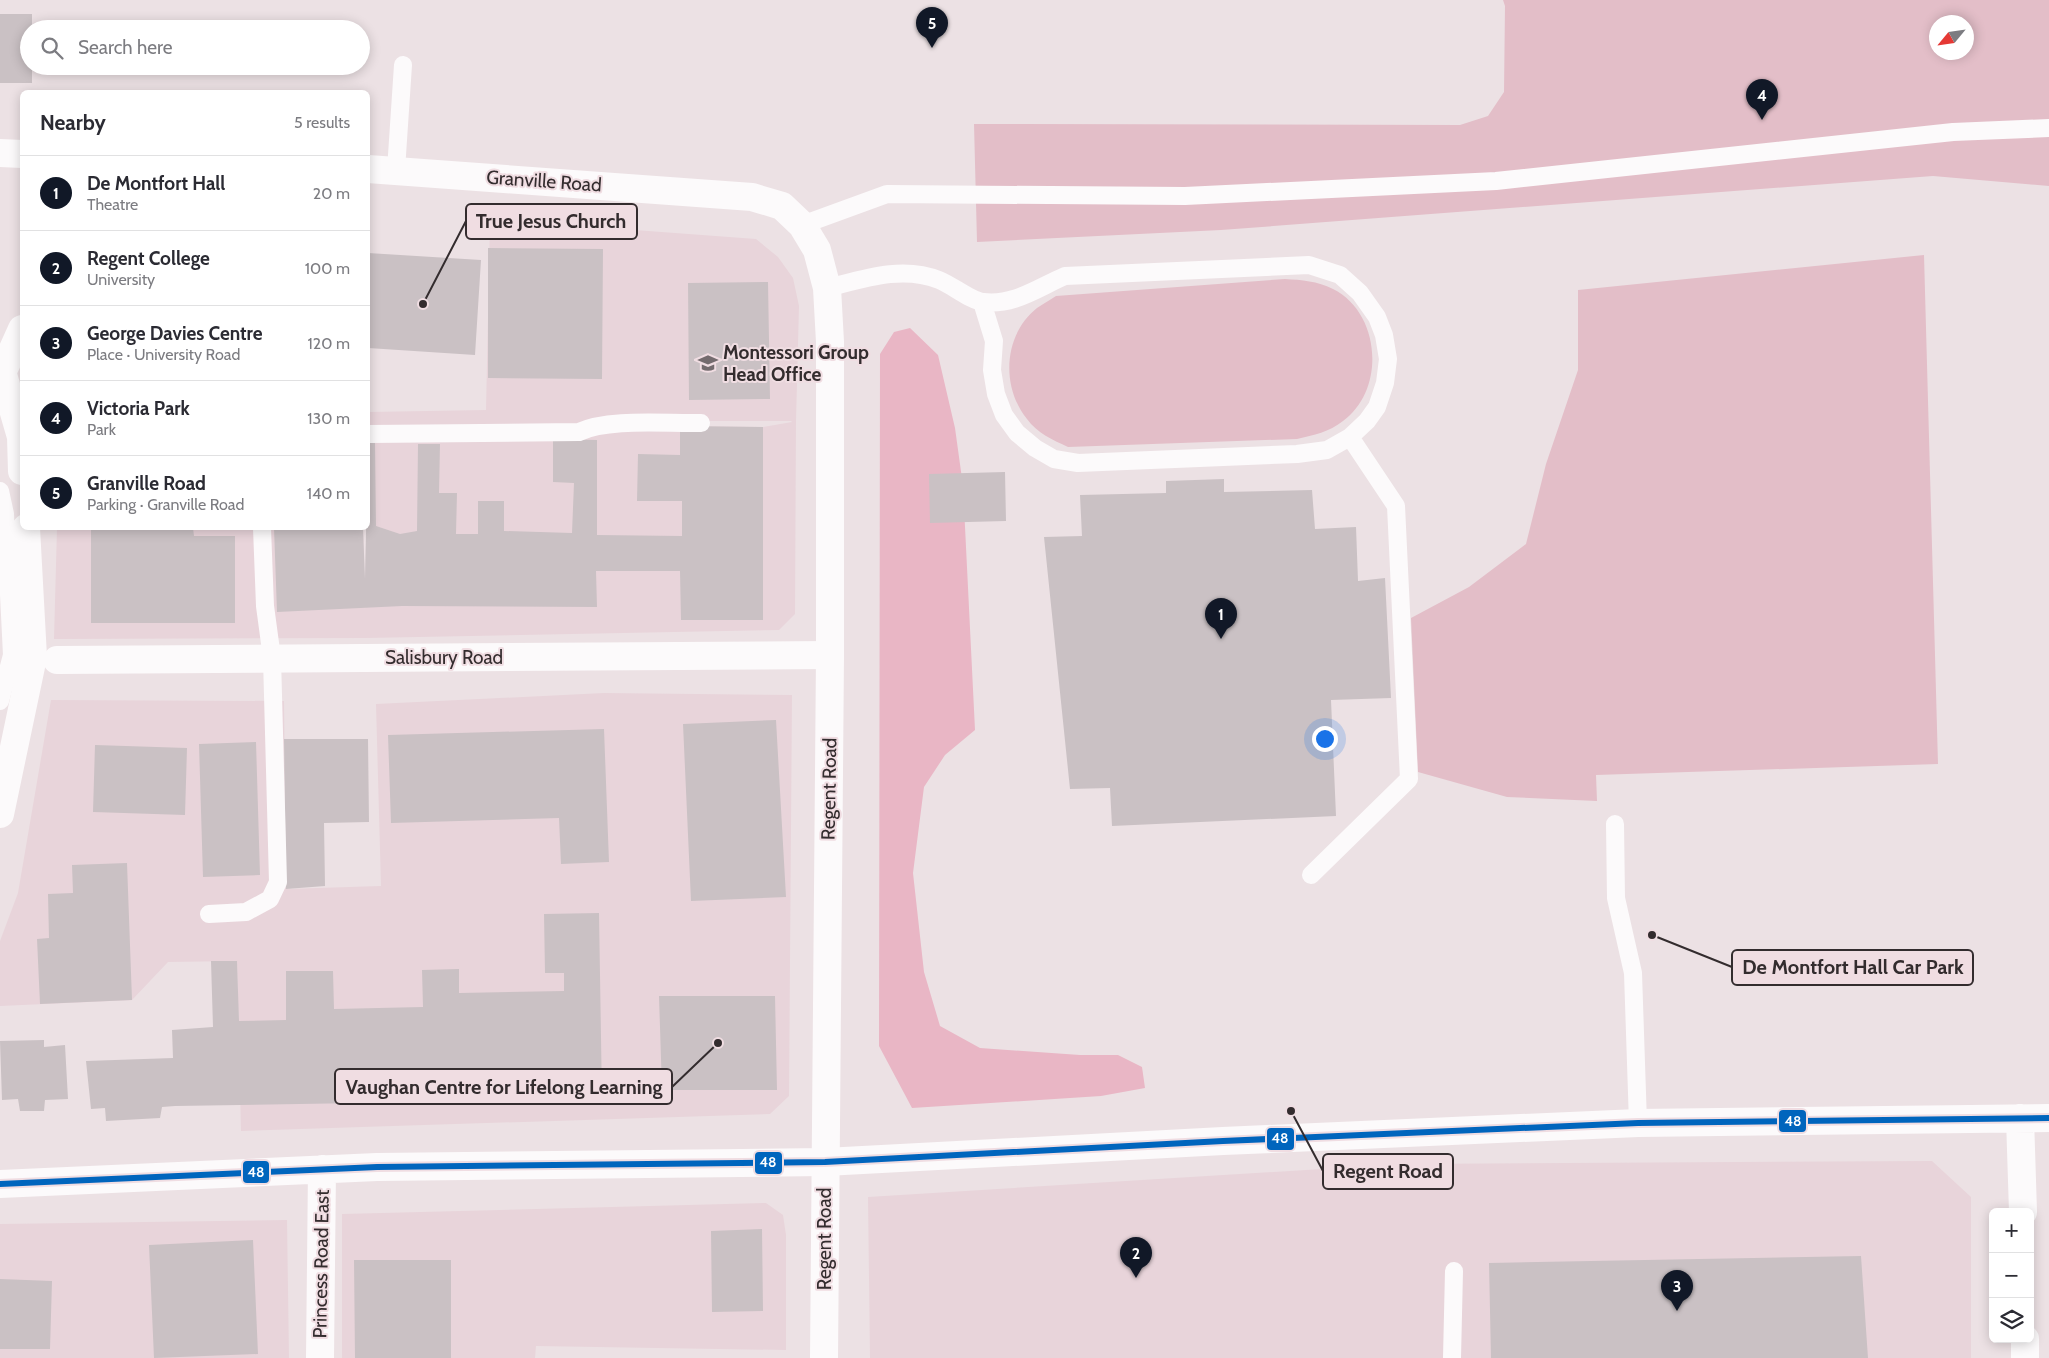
<!DOCTYPE html>
<meta charset="utf-8">
<style>
:root{--surface:#fff;--page:#f7f7f7;--text:#2b2b33;--muted:#7c7c81;--line:#e1e1e2;--accent:#111827}
body{margin:0;font-family:Cabin,sans-serif;background:var(--page);color:var(--text)}
.controls{position:absolute;right:15px;bottom:15px;display:grid;overflow:hidden;border-radius:8px;box-shadow:0 2px 12px #0003}
.controls button{width:45px;height:45px;display:grid;place-items:center;padding:0;border:0;border-bottom:1px solid var(--line);background:var(--surface);color:var(--text);font:25px sans-serif}
.compass{position:absolute;left:1929px;top:15px;width:45px;height:45px;border-radius:50%;background:var(--surface);box-shadow:0 2px 12px #0003;rotate:241deg}
.you{position:absolute;left:1324px;top:738px;width:18px;height:18px;margin:-12px;border:4px solid #fff;border-radius:50%;background:#1a73e8;box-shadow:0 0 0 8px #1a73e833}
.badge{display:grid;place-items:center;width:32px;height:32px;border-radius:50%;background:var(--accent);color:#fff;font-size:16px;font-weight:700}
.pin{position:absolute;translate:-50% -41px;filter:drop-shadow(0 1px 2px #0008)}
.pin::after{content:'';position:absolute;top:26px;width:18px;height:15px;background:inherit;clip-path:polygon(0 0,100% 0,50% 100%)}
.list{margin:0;padding:0;list-style:none}
h2{display:flex;justify-content:space-between;align-items:center;height:65px;margin:0;padding:0 20px;font-size:21px}
h2 small{font-size:16px;font-weight:400;color:var(--muted)}
.list li{display:grid;grid-template-columns:32px 1fr auto;gap:15px;align-items:center;box-sizing:border-box;height:75px;padding:0 20px;border-top:1px solid var(--line)}
.list b{display:block;font-size:19px;white-space:nowrap}
.list p{margin:0;font-size:16px;white-space:nowrap;color:var(--muted)}
.list em{font-size:16px;font-style:normal;color:var(--muted)}
.icon{flex:none;width:28px;height:28px;fill:none;stroke:currentColor;stroke-width:2;stroke-linecap:round;stroke-linejoin:round}
.map{position:relative;flex:none;width:2049px;height:1358px;overflow:hidden}
.search{position:absolute;background:var(--surface);box-shadow:0 2px 12px #0003;left:20px;top:20px;width:350px;height:55px;display:flex;align-items:center;gap:12px;box-sizing:border-box;padding:0 18px;border-radius:28px;color:var(--muted);font-size:19px}
.panel{position:absolute;background:var(--surface);box-shadow:0 2px 12px #0003;left:20px;top:90px;width:350px;height:440px;border-radius:8px}
.map>svg:first-child{display:block}
.built{fill:#e8d4da;fill-rule:evenodd}
.green{fill:#e3bec8;fill-rule:evenodd}
.forest{fill:#e9b6c5}
.building{fill:#cac1c4}
.lines{fill:none;stroke-linecap:round;stroke-linejoin:round}
.service{stroke:#fcfafb;stroke-width:18}
.pedestrian{stroke:#fcfafb;stroke-width:28}
.minor{stroke:#fcfafb;stroke-width:28}
.tertiary{stroke:#fcfafb;stroke-width:28}
.bus-1-casing{stroke:#f0dde2;stroke-width:10}
.bus-1{stroke:#0065bd;stroke-width:6}
.labels{text-anchor:middle;dominant-baseline:central;stroke-width:4;stroke-linejoin:round;paint-order:stroke}
.street-label{font-size:19px;fill:#332c2e;stroke:#f0dde2}
.poi-label{font-size:19px;font-weight:bold;fill:#332c2e;stroke:#f0dde2;text-anchor:start}
.leader{fill:none;stroke:#332c2e;stroke-width:2}
.callout-dot{fill:#332c2e;stroke:#f0dde2;stroke-width:2}
.callout{fill:#f0dde2;stroke:#332c2e;stroke-width:2}
.callout-label{font-size:20px;text-anchor:middle;font-weight:bold;fill:#332c2e}
.line-badge{stroke:#f0dde2;stroke-width:2}
.badge-label{font-size:14px;text-anchor:middle;font-weight:bold;fill:#fff}
</style>
<div class="map">
<svg width="2049" height="1358" viewBox="0 0 2049 1358">
<rect width="100%" height="100%" fill="#ece1e4"/>
<path class="built" d="M 490,224 L 621,229 L 756,239 L 778,257 L 793,278 L 799,306 L 796,421 L 795,614 L 779,630 L 366,638 L 54,639 L 57,528 L 363,528 L 365,612 L 368,412 L 486,410 ZM 626,421 L 791,421 L 792,422 L 763,427 L 680,426 Z
M 604,693 L 792,695 L 789,1096 L 770,1114 L 241,1131 L 237,961 L 168,962 L 132,1000 L 0,1006 L 0,941 L 18,893 L 51,700 L 284,701 L 286,889 L 381,886 L 376,704 Z
M 1932,1161 L 1971,1197 L 1971,1358 L 870,1358 L 868,1197 L 1402,1164 Z
M 766,1203 L 783,1215 L 786,1235 L 786,1350 L 536,1346 L 535,1358 L 342,1358 L 342,1214 Z
M 287,1220 L 289,1358 L 0,1358 L 0,1224 Z"/>
<path class="green" d="M 1503,0 L 2049,0 L 2049,186 L 1933,176 L 1221,230 L 977,242 L 974,124 L 1460,125 L 1488,116 L 1504,92 L 1505,6 ZM 1936,22 L 1966,22 L 1966,52 L 1936,52 Z
M 1924,255 L 1938,764 L 1596,775 L 1597,801 L 1507,797 L 1418,772 L 1411,618 L 1469,587 L 1526,544 L 1546,464 L 1578,370 L 1578,290 Z
M 1285,279 C 1302,280 1317,281 1333,289 C 1381,313 1386,390 1343,421 C 1329,432 1314,435 1297,439 L 1068,447 C 1053,440 1037,433 1027,419 C 1001,387 1003,335 1037,308 C 1043,304 1050,300 1056,296 Z"/>
<path class="forest" d="M 910,328 L 938,355 L 955,428 L 963,486 L 975,730 L 945,755 L 924,787 L 913,873 L 924,972 L 940,1026 L 980,1048 L 1080,1055 L 1118,1055 L 1142,1067 L 1145,1088 L 1101,1096 L 912,1108 L 879,1046 L 880,354 L 894,332 Z"/>
<path class="building" d="M 0,14 L 32,14 L 32,29 L 29,29 L 29,66 L 32,66 L 32,83 L 0,83 Z
M 488,248 L 603,249 L 602,379 L 488,378 Z
M 368,253 L 481,260 L 475,355 L 368,348 Z
M 768,282 L 770,399 L 689,400 L 688,283 Z
M 680,426 L 763,427 L 763,620 L 681,620 L 680,571 L 596,571 L 597,607 L 402,606 L 277,612 L 274,528 L 363,528 L 365,579 L 368,443 L 375,443 L 376,526 L 400,534 L 417,531 L 418,444 L 440,444 L 439,493 L 457,493 L 456,534 L 478,534 L 478,501 L 504,501 L 504,531 L 572,533 L 574,483 L 553,482 L 553,439 L 597,440 L 597,535 L 682,536 L 682,501 L 637,501 L 638,454 L 680,455 Z
M 1005,472 L 1006,521 L 930,523 L 929,474 Z
M 1224,479 L 1224,492 L 1312,490 L 1315,529 L 1356,527 L 1358,581 L 1385,578 L 1391,698 L 1331,700 L 1336,816 L 1112,826 L 1110,788 L 1070,789 L 1044,537 L 1082,536 L 1080,495 L 1166,493 L 1166,481 Z
M 91,528 L 193,528 L 194,536 L 235,536 L 235,623 L 91,623 Z
M 776,720 L 786,897 L 691,901 L 683,724 Z
M 604,729 L 609,862 L 561,864 L 559,818 L 391,823 L 388,735 Z
M 284,739 L 368,739 L 369,822 L 324,823 L 325,886 L 286,889 Z
M 256,742 L 260,875 L 203,877 L 199,744 Z
M 95,745 L 187,748 L 185,815 L 93,812 Z
M 127,863 L 132,1000 L 40,1004 L 37,939 L 49,938 L 48,894 L 73,893 L 72,865 Z
M 599,913 L 602,1099 L 175,1106 L 162,1107 L 160,1118 L 106,1121 L 105,1108 L 91,1109 L 86,1061 L 173,1058 L 172,1030 L 213,1027 L 211,961 L 237,961 L 239,1021 L 286,1020 L 286,971 L 333,971 L 334,1009 L 423,1007 L 422,970 L 459,969 L 459,993 L 564,991 L 564,973 L 545,973 L 544,914 Z
M 659,996 L 775,996 L 777,1090 L 662,1090 Z
M 44,1040 L 44,1047 L 65,1045 L 68,1099 L 45,1100 L 44,1111 L 20,1111 L 18,1099 L 2,1100 L 0,1041 Z
M 762,1229 L 763,1311 L 712,1312 L 711,1231 Z
M 253,1240 L 258,1354 L 154,1358 L 149,1245 Z
M 1861,1256 L 1868,1358 L 1491,1358 L 1489,1263 Z
M 354,1260 L 451,1260 L 451,1358 L 355,1358 Z
M 0,1279 L 52,1281 L 50,1349 L 0,1349 Z"/>
<g class="lines">
<path class="service" d="M 396,170 L 403,65
M 802,225 L 887,194 L 1185,196 L 1496,181 L 1953,132 L 2049,128
M 827,288 C 863,279 902,265 939,280 C 952,285 971,301 983,302 C 1014,306 1039,287 1065,276 L 1309,265 L 1340,275 L 1360,293 L 1377,317 L 1384,335 L 1388,359 L 1385,383 L 1377,407 L 1367,421 L 1350,437 L 1327,450 L 1297,454 L 1078,463 L 1054,459 L 1035,448 L 1017,433 L 1004,415 L 996,394 L 992,370 L 994,341 L 982,302
M 368,434 L 579,432 C 609,418 666,424 701,423
M 0,491 L 5,514 L 12,655 L 0,701
M 1615,824 L 1616,898 L 1633,973 L 1638,1123
M 1311,875 L 1409,779 L 1396,506 L 1350,437
M 209,914 L 246,912 L 270,899 L 278,882 L 272,658 L 265,606 L 262,528
M 1452,1358 L 1454,1271"/>
<path class="pedestrian" d="M 0,364 L 21,437 L 22,471
M 3,371 L 22,329
M 0,814 L 33,657 L 26,528"/>
<path class="minor" d="M 57,660 L 830,655
M 2020,1118 L 2023,1212
M 0,1184 L 377,1167 L 825,1162 L 1223,1141 L 1638,1123 L 2049,1118
M 2025,1339 L 2025,1358
M 320,1358 L 322,1169"/>
<path class="tertiary" d="M 0,153 L 22,154
M 368,169 L 752,197 L 782,206 L 802,225 L 817,250 L 827,288 L 830,342 L 830,655 L 824,1358"/>
<defs>
<path id="bus-1" d="M 0,1184 L 377,1167 L 825,1162 L 1223,1141 L 1638,1123 L 2049,1118"/>
</defs>
<use href="#bus-1" class="bus-1-casing"/>
<use href="#bus-1" class="bus-1"/>
</g>
<defs>
<symbol id="school-bare" viewBox="-9 -9 18 18"><path d="M0-5L7-2L0 1L-7-2ZM-4 1L0 2.5L4 1V4Q0 6-4 4Z" fill="#746b6e" stroke="#f0dde2" stroke-width="2.5" paint-order="stroke"/></symbol>
</defs>
<g fill-rule="evenodd">
<use href="#school-bare" x="694" y="349" width="28" height="28"/>
</g>
<g class="labels">
<g class="street-label">
<text transform="translate(544 181) rotate(4)">Granville Road</text>
<text x="444" y="657">Salisbury Road</text>
<text transform="translate(829 789) rotate(-89)">Regent Road</text>
<text transform="translate(824 1239) rotate(-90)">Regent Road</text>
<text transform="translate(321 1264) rotate(-89)">Princess Road East</text>
</g>
<g class="poi-label">
<text x="723" y="352">Montessori Group<tspan x="723" dy="22">Head Office</tspan></text>
</g>
</g>
<path class="leader" d="M423 304L466 221M1652 935L1732 967M718 1043L672 1087M1291 1111L1323 1171"/>
<g class="callout-dot">
<circle cx="423" cy="304" r="5"/>
<circle cx="1652" cy="935" r="5"/>
<circle cx="718" cy="1043" r="5"/>
<circle cx="1291" cy="1111" r="5"/>
</g>
<g class="callout">
<rect x="466" y="204" width="171" height="35" rx="5"/>
<rect x="1732" y="950" width="241" height="35" rx="5"/>
<rect x="335" y="1069" width="337" height="35" rx="5"/>
<rect x="1323" y="1154" width="130" height="35" rx="5"/>
</g>
<g class="callout-label">
<text x="551" y="228">True Jesus Church</text>
<text x="1853" y="974">De Montfort Hall Car Park</text>
<text x="504" y="1094">Vaughan Centre for Lifelong Learning</text>
<text x="1388" y="1178">Regent Road</text>
</g>
<g class="line-badge">
<rect x="1778" y="1109" width="29" height="24" rx="5" fill="#0065bd"/>
<rect x="1266" y="1127" width="29" height="24" rx="5" fill="#0065bd"/>
<rect x="754" y="1151" width="29" height="24" rx="5" fill="#0065bd"/>
<rect x="242" y="1160" width="28" height="24" rx="5" fill="#0065bd"/>
</g>
<g class="badge-label">
<text x="1793" y="1126">48</text>
<text x="1280" y="1143">48</text>
<text x="768" y="1167">48</text>
<text x="256" y="1177">48</text>
</g>
</svg>
<div class="controls">
<button>+</button>
<button>−</button>
<button><svg class="icon" aria-label="layers" viewBox="0 0 24 24"><path d="M12 4l9 5-9 5-9-5zM3 14l9 5 9-5"/></svg></button>
</div>
<svg class="compass" viewBox="-18 -18 36 36"><path d="M0-13l5 13h-10z" fill="#e53935"/><path d="M0 13l5-13h-10z" fill="#7c7c81"/></svg>
<div class="you"></div>
<div class="pin badge" style="left:1221px;top:639px">1</div>
<div class="pin badge" style="left:1136px;top:1278px">2</div>
<div class="pin badge" style="left:1677px;top:1311px">3</div>
<div class="pin badge" style="left:1762px;top:120px">4</div>
<div class="pin badge" style="left:932px;top:48px">5</div>
<div class="search"><svg class="icon" aria-label="search" viewBox="0 0 24 24"><circle cx="10" cy="10" r="6"/><path d="M15 15l6 6"/></svg>Search here</div>
<section class="panel">
<h2>Nearby<small>5 results</small></h2>
<ul class="list">
<li><span class="badge">1</span><div><b>De Montfort Hall</b><p>Theatre</p></div><em>20 m</em></li>
<li><span class="badge">2</span><div><b>Regent College</b><p>University</p></div><em>100 m</em></li>
<li><span class="badge">3</span><div><b>George Davies Centre</b><p>Place · University Road</p></div><em>120 m</em></li>
<li><span class="badge">4</span><div><b>Victoria Park</b><p>Park</p></div><em>130 m</em></li>
<li><span class="badge">5</span><div><b>Granville Road</b><p>Parking · Granville Road</p></div><em>140 m</em></li>
</ul>
</section>
</div>
